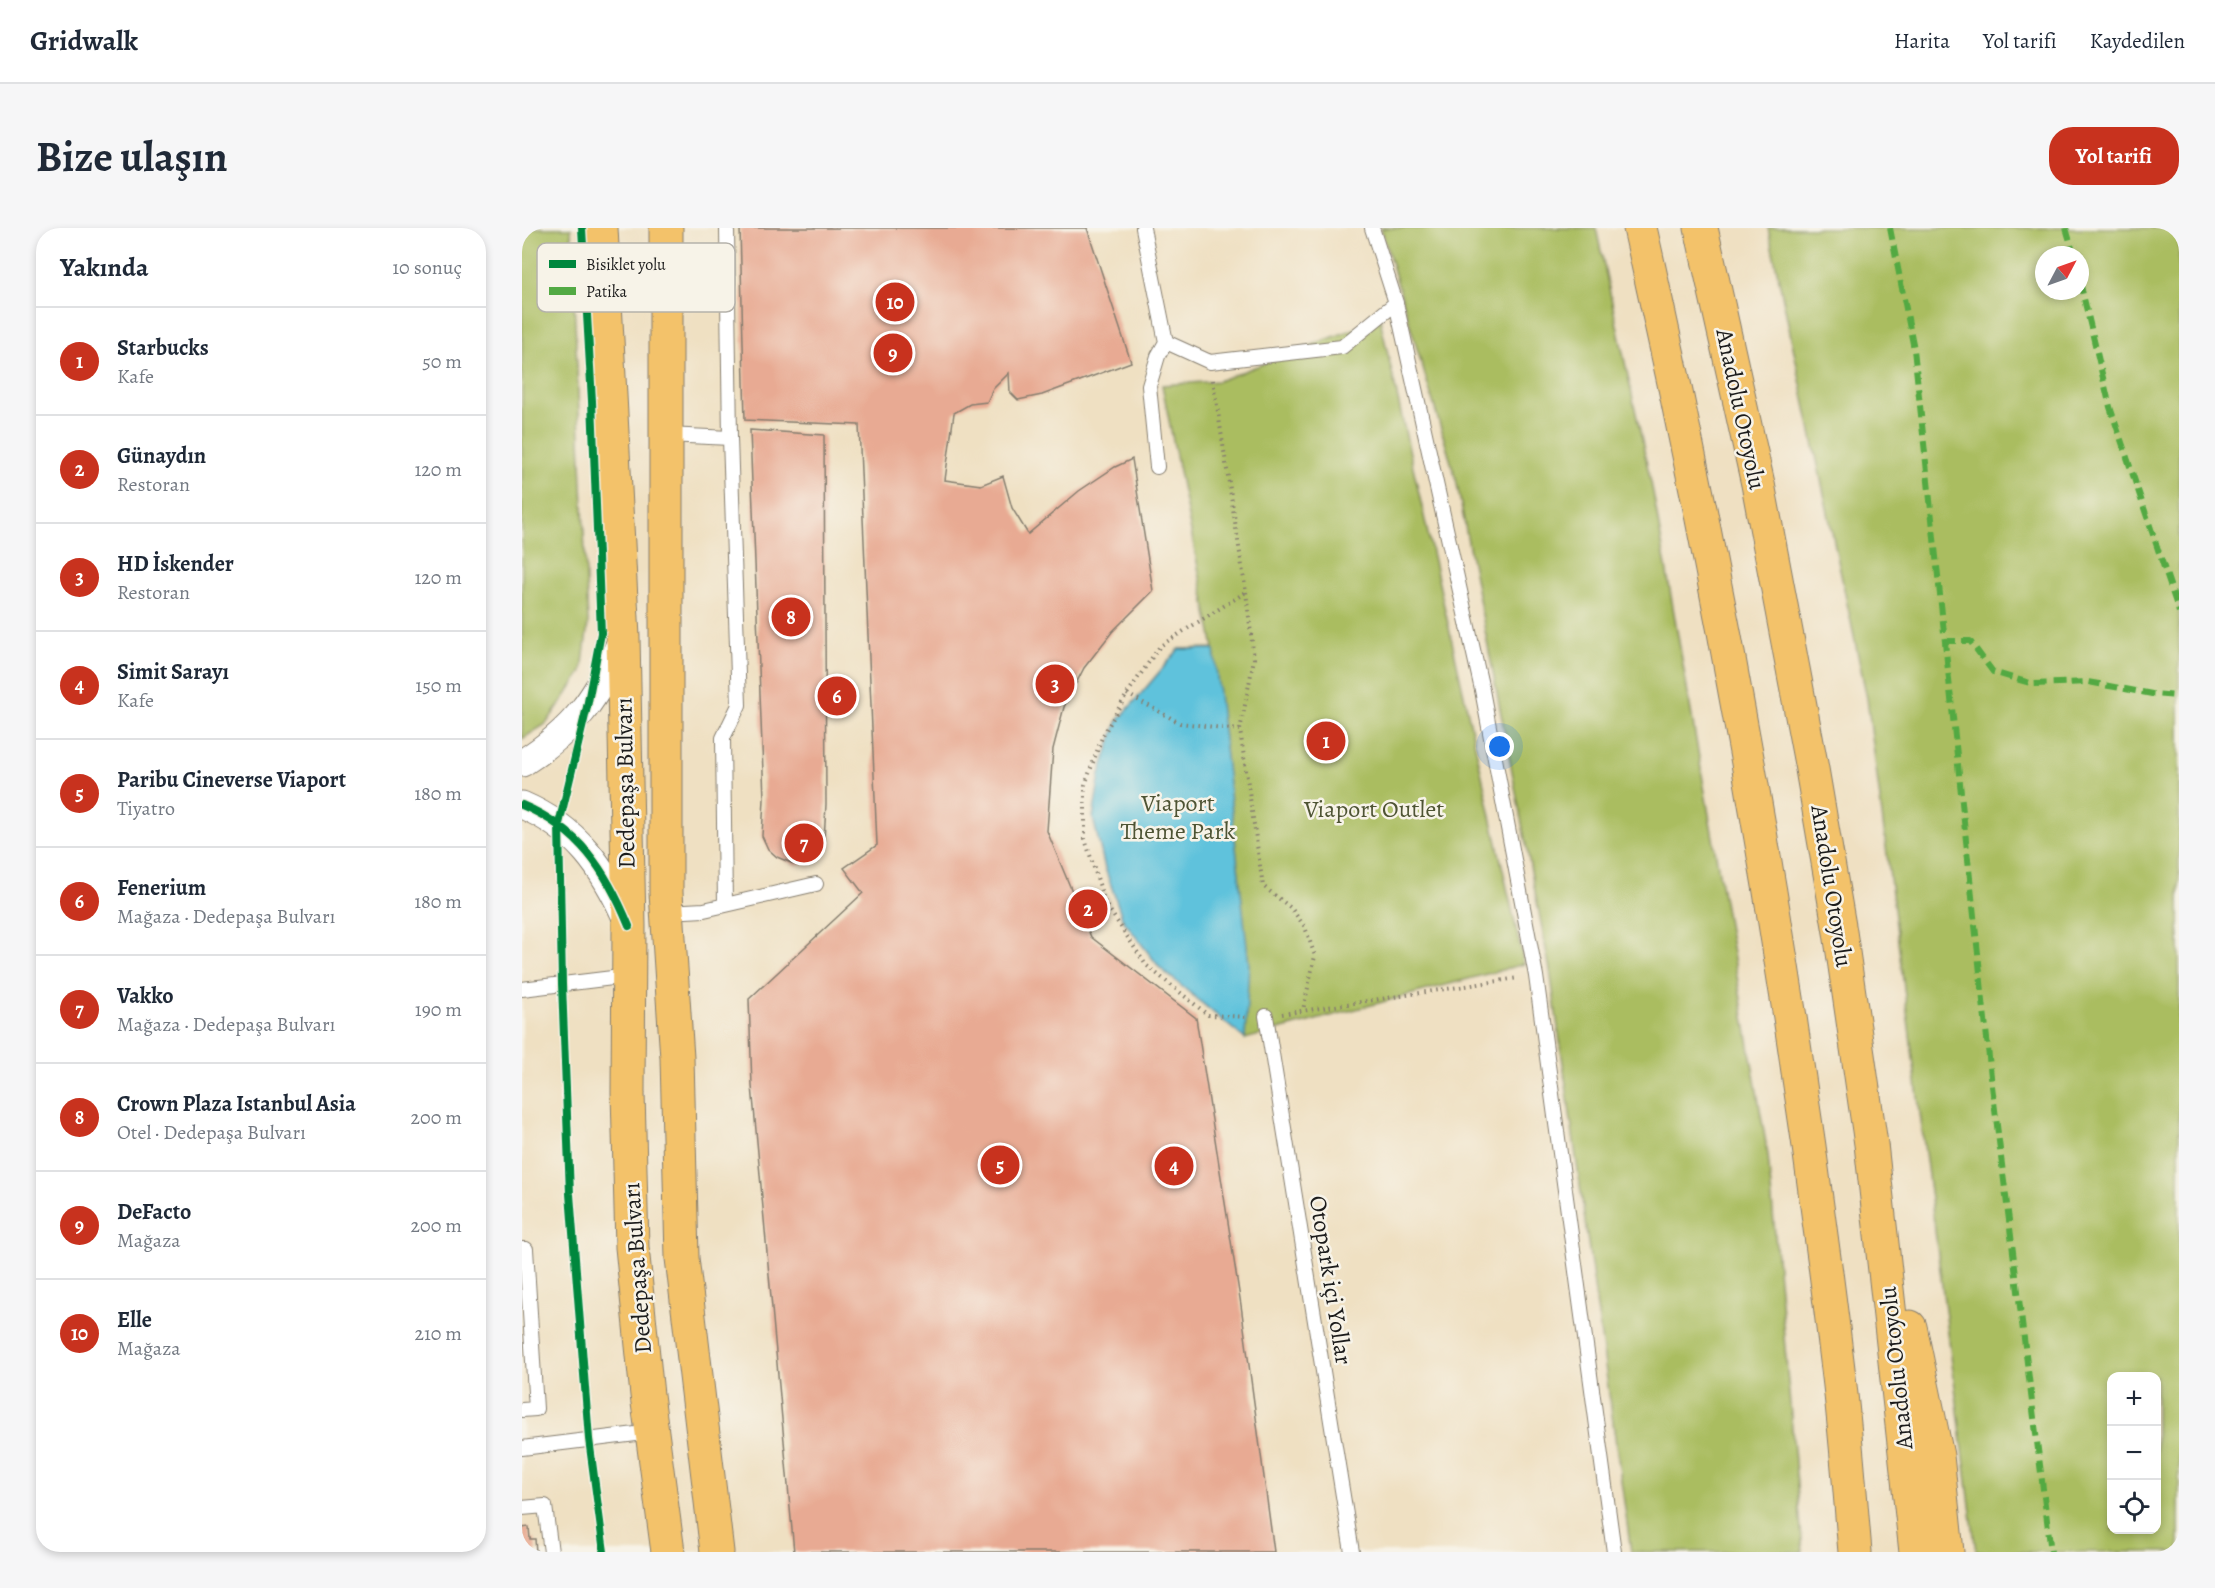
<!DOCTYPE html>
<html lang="tr">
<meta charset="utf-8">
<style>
:root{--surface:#fff;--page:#f6f6f7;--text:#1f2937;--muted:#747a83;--line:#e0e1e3;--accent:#c8321e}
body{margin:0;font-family:Alegreya,serif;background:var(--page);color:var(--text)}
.controls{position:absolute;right:18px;bottom:18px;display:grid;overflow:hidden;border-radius:12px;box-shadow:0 3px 9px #0003}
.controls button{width:54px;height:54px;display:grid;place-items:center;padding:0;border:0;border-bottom:2px solid var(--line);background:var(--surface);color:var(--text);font:30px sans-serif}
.compass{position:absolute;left:1513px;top:18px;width:54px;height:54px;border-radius:50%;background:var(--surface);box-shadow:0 3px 9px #0003;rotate:49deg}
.you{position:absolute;left:978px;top:519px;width:21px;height:21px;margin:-15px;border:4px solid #fff;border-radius:50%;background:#1a73e8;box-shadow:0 0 0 9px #1a73e833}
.badge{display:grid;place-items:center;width:39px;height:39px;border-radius:50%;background:var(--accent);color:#fff;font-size:20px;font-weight:700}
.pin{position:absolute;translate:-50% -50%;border:3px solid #fff;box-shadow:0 2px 6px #0006}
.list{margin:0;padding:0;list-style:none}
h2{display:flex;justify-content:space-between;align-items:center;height:78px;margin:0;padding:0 24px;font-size:26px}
h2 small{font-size:20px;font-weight:400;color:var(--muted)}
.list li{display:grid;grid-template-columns:39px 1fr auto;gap:18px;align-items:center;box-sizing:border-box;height:108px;padding:0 24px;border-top:2px solid var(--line)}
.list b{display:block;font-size:22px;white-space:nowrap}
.list p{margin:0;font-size:20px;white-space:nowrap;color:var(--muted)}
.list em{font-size:20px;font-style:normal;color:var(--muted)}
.icon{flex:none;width:33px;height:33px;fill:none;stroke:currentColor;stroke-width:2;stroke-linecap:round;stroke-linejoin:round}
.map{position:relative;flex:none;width:1657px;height:1324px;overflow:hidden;border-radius:24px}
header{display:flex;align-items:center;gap:36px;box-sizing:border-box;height:84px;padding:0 30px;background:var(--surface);border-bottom:2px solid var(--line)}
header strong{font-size:28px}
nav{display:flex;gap:33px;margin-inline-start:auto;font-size:21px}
.intro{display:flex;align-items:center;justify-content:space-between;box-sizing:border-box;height:144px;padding:0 36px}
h1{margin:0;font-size:42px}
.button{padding:15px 27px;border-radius:24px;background:var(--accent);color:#fff;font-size:21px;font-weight:700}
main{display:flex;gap:36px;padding:0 36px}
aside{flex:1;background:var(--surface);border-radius:24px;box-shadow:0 3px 9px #0003}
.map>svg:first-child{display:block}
.green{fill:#aabd61;stroke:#636c3e;stroke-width:1.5;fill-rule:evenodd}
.water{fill:#5ec2dc;stroke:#3d6f7c;stroke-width:1.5}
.building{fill:#e8aa93}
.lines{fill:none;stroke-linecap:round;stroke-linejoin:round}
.lane-casing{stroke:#867e6f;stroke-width:16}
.street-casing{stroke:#867e6f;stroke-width:29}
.primary-casing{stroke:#867e6f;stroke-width:35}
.highway-casing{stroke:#867e6f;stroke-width:35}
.path{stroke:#867e6f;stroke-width:4;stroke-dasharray:1.5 4.5;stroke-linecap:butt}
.lane{stroke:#fff;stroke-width:14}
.street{stroke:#fff;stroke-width:27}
.primary{stroke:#f3c26a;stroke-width:33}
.highway{stroke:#f3c26a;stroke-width:33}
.quiet{stroke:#52a943;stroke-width:6;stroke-dasharray:12 6;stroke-linecap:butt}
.cycleway-casing{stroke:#f7f3e8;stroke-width:11}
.cycleway{stroke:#00873e;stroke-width:8}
.labels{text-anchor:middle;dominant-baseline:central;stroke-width:5;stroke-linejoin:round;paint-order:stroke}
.street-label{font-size:24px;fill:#1c1c1c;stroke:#f7f3e8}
.park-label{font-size:24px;fill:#4e5434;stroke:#f7f3e8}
.key{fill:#f7f3e8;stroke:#b5b2ab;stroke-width:1.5}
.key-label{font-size:16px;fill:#1c1c1c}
</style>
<header>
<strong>Gridwalk</strong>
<nav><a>Harita</a><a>Yol tarifi</a><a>Kaydedilen</a></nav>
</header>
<div class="intro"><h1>Bize ulaşın</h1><a class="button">Yol tarifi</a></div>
<main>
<aside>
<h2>Yakında<small>10 sonuç</small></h2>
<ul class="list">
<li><span class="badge">1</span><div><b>Starbucks</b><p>Kafe</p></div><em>50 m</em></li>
<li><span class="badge">2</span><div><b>Günaydın</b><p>Restoran</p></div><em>120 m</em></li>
<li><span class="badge">3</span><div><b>HD İskender</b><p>Restoran</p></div><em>120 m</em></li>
<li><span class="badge">4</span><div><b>Simit Sarayı</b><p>Kafe</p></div><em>150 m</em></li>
<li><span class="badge">5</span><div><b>Paribu Cineverse Viaport</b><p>Tiyatro</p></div><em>180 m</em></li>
<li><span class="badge">6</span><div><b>Fenerium</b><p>Mağaza · Dedepaşa Bulvarı</p></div><em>180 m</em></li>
<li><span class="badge">7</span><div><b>Vakko</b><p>Mağaza · Dedepaşa Bulvarı</p></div><em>190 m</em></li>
<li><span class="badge">8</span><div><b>Crown Plaza Istanbul Asia</b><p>Otel · Dedepaşa Bulvarı</p></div><em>200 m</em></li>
<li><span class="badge">9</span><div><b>DeFacto</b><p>Mağaza</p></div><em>200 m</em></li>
<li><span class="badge">10</span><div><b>Elle</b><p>Mağaza</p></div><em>210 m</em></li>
</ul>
</aside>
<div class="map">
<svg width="1657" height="1324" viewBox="0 0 1657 1324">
<rect width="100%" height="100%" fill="#f7f3e8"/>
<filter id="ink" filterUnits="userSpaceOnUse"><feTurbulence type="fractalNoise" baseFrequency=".0167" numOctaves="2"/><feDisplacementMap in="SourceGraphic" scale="12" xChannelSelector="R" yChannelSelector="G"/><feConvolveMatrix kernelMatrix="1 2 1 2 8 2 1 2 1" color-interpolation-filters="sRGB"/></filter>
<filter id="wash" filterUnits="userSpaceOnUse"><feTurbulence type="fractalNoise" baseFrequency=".008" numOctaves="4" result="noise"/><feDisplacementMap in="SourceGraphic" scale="24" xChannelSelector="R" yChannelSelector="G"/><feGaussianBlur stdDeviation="1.35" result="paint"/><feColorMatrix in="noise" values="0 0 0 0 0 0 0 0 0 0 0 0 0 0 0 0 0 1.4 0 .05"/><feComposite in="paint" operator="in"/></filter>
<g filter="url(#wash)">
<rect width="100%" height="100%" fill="#efe0c2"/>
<path class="green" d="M 0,0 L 49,0 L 66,395 L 60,444 L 24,496 L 0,511 Z
M 859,0 L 1074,0 L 1131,264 L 1246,927 L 1281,1324 L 1109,1324 L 1028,742 L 934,251 Z
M 1246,0 L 1657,0 L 1657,1324 L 1454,1324 L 1345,470 ZM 1522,27 L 1558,27 L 1558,63 L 1522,63 ZM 1590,1148 L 1634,1148 L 1634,1302 L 1590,1302 Z
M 858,91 L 1002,736 L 723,811 L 601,692 L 571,590 L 595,494 L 657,421 L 692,420 L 640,157 L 696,153 Z"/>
<path class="water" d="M 657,421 L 692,421 L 727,736 L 723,811 L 638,740 L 601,692 L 583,640 L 571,590 L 578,546 L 595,494 Z"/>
<g id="blocks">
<path class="building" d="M 218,0 L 565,0 L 609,134 L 520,167 L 496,172 L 488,164 L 487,145 L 471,161 L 465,174 L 448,176 L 432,185 L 423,252 L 459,257 L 481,248 L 490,280 L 506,306 L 557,263 L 593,239 L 610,231 L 631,363 L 590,404 L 562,440 L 542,479 L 531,521 L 525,603 L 569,709 L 674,790 L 719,1077 L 752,1324 L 272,1324 L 230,858 L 227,771 L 341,665 L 322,640 L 355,617 L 337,197 L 223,192 Z
M 228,202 L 302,207 L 304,576 L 302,612 L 299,624 L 291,632 L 274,637 L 255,629 L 246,621 L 240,608 L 242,571 Z
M 7,1299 L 8,1311 L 13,1311 L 14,1324 L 0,1324 L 0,1300 Z"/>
</g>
</g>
<g filter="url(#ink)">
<use href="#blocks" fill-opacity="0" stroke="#867e6f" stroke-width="1.5"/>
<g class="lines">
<defs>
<path id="lane" d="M 205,0 L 208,210
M 621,0 L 644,114 L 688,134 L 820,119 L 874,75
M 850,0 L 874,75 L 960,462 L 1014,748 L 1092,1324
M 145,207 L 208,210 L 217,477 L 201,510 L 203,677
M 635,239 L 627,158 L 636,128 L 644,114
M 145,684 L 182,682 L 294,656
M 0,761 L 107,748
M 744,788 L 830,1324
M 0,1021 L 4,1021 L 14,1181 L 0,1182
M 0,1220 L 130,1204
M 0,1280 L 23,1278 L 29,1324"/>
<path id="street" d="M 0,535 C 52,502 76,470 99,413
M 0,577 C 54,600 82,639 105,692"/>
<path id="primary" d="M 79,0 L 101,409 L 107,698 L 106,865 L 110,1019 L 125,1167 L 146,1324
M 144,0 L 144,665 L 155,830 L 160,1030 L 195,1324"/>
<path id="highway" d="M 1118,0 C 1204,379 1271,763 1317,1149 C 1324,1207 1328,1266 1333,1324
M 1179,0 L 1236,256 L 1290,541 L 1318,704 L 1349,916 L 1394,1324
M 1388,1099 L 1415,1228 L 1425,1324"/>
</defs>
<use href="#lane" class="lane-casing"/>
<use href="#street" class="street-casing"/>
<use href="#primary" class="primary-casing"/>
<use href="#highway" class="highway-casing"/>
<path class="path" d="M 691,152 L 724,364 L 638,418 L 605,466 L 580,509 L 563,557 L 563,611 L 583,675 L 624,737 L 686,787 L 726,789
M 724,364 L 732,431 L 718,502 L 741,658 L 769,680 L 783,699 L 793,728 L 781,782
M 605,466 L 658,495 L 718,502
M 760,786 L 996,750"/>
<use href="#lane" class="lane"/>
<use href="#street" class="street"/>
<use href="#primary" class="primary"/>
<use href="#highway" class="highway"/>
<path class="quiet" d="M 1368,0 L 1392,121 L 1470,858 L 1529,1324
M 1544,0 L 1552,27
M 1558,54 L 1588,179 L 1657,384
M 1422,413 L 1448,413 L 1471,444 L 1511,456 L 1566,454 L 1630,466 L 1657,468"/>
<defs>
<path id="cycleway" d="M 60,0 L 70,173 L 79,405 L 65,479 L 37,596 L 40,756 L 48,966 L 67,1211 L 82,1324
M 0,577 C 57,601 84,642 107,698"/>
</defs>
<use href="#cycleway" class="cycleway-casing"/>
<use href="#cycleway" class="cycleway"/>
</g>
</g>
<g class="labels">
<g class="street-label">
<text transform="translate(1219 181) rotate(78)">Anadolu Otoyolu</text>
<text transform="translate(103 555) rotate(-91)">Dedepaşa Bulvarı</text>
<text transform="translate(1310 658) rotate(81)">Anadolu Otoyolu</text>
<text transform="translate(115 1040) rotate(-94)">Dedepaşa Bulvarı</text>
<text transform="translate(809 1052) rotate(81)">Otopark içi Yollar</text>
<text transform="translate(1374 1140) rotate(-96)">Anadolu Otoyolu</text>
</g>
<g class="park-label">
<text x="656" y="575">Viaport<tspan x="656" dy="28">Theme Park</tspan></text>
<text x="852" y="581">Viaport Outlet</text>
</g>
</g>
<rect x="15" y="15" width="198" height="69" rx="9" class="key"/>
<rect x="27" y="32" width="27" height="8" fill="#00873e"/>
<rect x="27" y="59" width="27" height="8" fill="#52a943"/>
<g class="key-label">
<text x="64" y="42">Bisiklet yolu</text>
<text x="64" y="69">Patika</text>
</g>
</svg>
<div class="controls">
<button>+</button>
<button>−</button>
<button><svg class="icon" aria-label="locate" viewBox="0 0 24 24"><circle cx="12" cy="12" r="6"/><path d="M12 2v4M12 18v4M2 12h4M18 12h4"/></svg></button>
</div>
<svg class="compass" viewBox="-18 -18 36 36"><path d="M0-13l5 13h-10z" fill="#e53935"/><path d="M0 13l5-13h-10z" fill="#747a83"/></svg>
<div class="you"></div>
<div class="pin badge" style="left:804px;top:513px">1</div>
<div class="pin badge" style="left:566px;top:681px">2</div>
<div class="pin badge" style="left:533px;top:456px">3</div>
<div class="pin badge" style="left:652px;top:938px">4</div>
<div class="pin badge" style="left:478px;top:937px">5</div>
<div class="pin badge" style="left:315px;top:468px">6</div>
<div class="pin badge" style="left:282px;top:615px">7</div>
<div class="pin badge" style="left:269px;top:389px">8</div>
<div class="pin badge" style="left:371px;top:125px">9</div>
<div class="pin badge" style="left:373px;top:74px">10</div>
</div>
</main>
